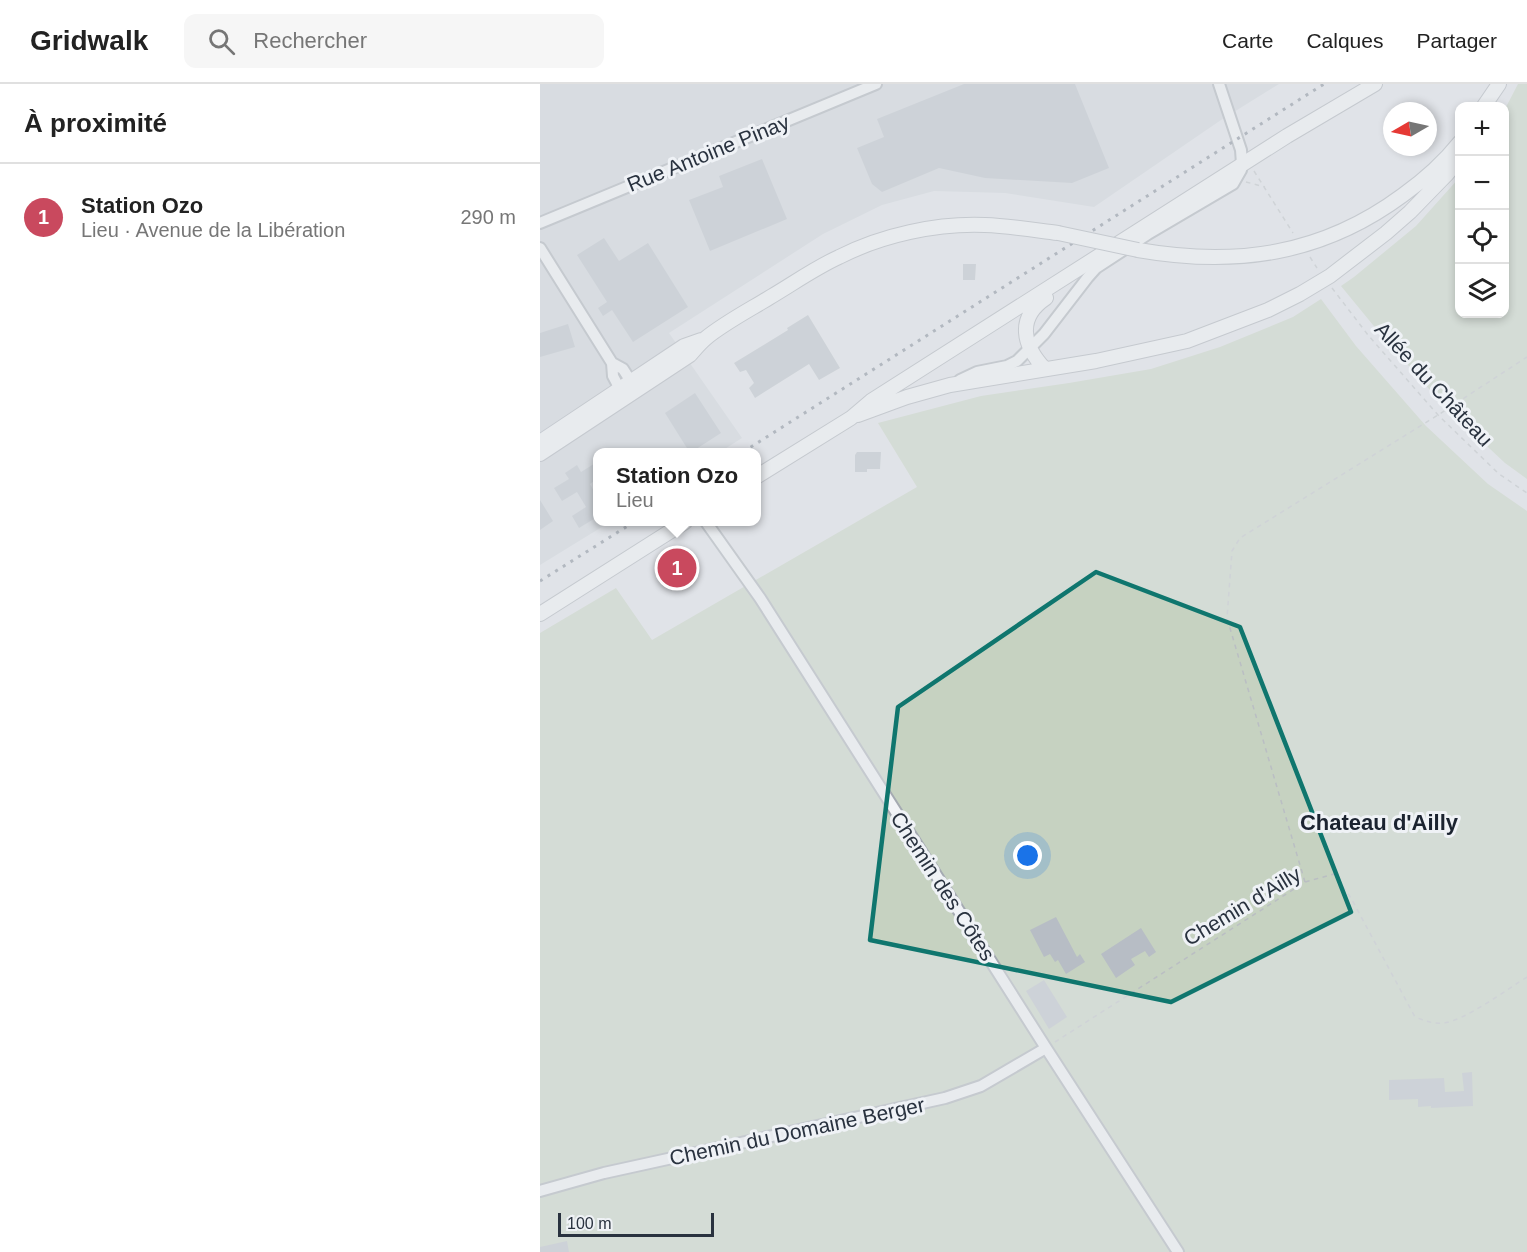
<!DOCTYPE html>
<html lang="fr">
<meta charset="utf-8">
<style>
:root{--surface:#fff;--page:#f6f6f6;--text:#222;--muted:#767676;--line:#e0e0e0;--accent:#c9495e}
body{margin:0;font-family:Helvetica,sans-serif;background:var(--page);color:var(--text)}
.controls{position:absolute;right:18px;top:18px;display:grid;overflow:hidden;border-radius:12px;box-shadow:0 3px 9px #0003}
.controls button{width:54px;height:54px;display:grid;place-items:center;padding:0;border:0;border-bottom:2px solid var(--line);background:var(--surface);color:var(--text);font:30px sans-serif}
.compass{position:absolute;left:843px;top:18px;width:54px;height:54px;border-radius:50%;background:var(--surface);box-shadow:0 3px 9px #0003;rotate:261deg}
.scale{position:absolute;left:18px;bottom:15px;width:156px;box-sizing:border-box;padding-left:6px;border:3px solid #29323f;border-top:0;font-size:16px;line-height:21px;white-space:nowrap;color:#29323f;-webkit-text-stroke:4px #eff2f6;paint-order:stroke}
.you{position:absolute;left:488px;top:772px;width:21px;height:21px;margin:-15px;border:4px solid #fff;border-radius:50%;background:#1a73e8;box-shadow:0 0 0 9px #1a73e833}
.badge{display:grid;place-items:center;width:39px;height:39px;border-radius:50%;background:var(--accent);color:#fff;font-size:20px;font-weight:700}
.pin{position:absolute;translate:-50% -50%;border:3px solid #fff;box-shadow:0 2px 6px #0006}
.popup{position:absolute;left:53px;top:364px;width:168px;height:78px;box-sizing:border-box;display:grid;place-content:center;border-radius:12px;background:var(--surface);filter:drop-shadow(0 2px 4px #0005);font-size:20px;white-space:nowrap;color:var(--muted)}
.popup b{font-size:22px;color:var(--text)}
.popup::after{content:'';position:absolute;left:50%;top:100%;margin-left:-12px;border:12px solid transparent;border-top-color:var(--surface)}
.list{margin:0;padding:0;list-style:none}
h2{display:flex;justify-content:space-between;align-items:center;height:78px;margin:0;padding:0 24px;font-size:26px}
h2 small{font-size:20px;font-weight:400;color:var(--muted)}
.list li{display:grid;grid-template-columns:39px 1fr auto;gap:18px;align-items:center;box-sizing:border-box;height:108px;padding:0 24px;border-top:2px solid var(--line)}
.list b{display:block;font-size:22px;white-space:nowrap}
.list p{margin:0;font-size:20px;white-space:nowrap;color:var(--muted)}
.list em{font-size:20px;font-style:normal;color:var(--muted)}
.icon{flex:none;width:33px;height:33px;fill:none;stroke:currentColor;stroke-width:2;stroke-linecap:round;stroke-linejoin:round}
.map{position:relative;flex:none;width:987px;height:1168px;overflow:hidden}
header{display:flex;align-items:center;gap:36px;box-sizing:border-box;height:84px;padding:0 30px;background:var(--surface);border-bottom:2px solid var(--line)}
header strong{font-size:28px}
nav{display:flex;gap:33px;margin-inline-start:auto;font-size:21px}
.search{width:420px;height:54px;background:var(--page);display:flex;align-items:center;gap:15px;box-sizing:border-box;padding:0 21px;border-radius:12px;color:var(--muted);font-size:22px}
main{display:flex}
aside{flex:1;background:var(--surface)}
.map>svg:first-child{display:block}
.built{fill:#ced3da}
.green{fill:#c6d2c1}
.building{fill:#b7bdc5}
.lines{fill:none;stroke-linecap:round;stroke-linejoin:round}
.minor-casing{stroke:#a5aab2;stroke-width:14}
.tertiary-casing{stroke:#a5aab2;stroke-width:16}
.path{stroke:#babec3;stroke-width:1.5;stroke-dasharray:4.5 4.5;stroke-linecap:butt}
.minor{stroke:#f2f4f7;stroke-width:10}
.tertiary{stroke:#f2f4f7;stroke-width:14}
.rail{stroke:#7a8391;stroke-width:3;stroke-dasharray:3 6;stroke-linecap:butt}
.tertiary-bridge-casing{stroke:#a5aab2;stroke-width:16;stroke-linecap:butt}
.tertiary-bridge{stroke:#f2f4f7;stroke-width:14}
.marked{fill:none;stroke:#0f766e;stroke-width:4.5;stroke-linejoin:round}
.labels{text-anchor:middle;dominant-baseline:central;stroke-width:6;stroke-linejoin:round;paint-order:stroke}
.street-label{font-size:21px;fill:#29323f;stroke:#eff2f6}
.neighbourhood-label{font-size:22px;font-weight:bold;fill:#1b2330;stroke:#eff2f6}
</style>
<header>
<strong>Gridwalk</strong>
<div class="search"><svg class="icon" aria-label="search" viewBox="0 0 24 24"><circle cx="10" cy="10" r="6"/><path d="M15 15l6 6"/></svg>Rechercher</div>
<nav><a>Carte</a><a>Calques</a><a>Partager</a></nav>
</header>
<main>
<aside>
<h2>À proximité<small></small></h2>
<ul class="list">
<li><span class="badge">1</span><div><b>Station Ozo</b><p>Lieu · Avenue de la Libération</p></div><em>290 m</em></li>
</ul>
</aside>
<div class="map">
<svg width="987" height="1168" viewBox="0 0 987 1168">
<rect width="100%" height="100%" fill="#e0e3e8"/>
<path class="built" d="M 0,0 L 739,0 L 681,36 L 554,123 L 465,109 L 394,107 L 342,121 L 283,150 L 129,249 L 202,354 L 180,368 L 57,368 L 57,438 L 70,438 L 0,481 Z"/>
<path class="green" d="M 978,0 L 987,0 L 987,395 L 965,379 L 903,321 L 833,241 L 801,202 L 814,193 L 876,142 L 919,94 L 920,230 L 964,230 L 965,25 Z
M 781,215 L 816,262 L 886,342 L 948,400 L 987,427 L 987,1168 L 0,1168 L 0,549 L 76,504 L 112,556 L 377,403 L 338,339 L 441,312 L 529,299 L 611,285 L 680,263 L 753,233 Z"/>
<path class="building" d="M 424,0 L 535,0 L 569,84 L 532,99 L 445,94 L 399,84 L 342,108 L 332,100 L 317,64 L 344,53 L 337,35 Z
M 222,75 L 247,135 L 170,167 L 149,116 L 183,103 L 179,92 Z
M 64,154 L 79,177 L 108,159 L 148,223 L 93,258 L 72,226 L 63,232 L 58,224 L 67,218 L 37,171 Z
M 423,180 L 436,180 L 435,196 L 423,196 Z
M 268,231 L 300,284 L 279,296 L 269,280 L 215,314 L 209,304 L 214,299 L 206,286 L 200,288 L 194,279 L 248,246 L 247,244 Z
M 28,240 L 35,263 L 0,273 L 0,249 Z
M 155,309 L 181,349 L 150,369 L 125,329 Z
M 317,368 L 341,368 L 340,385 L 327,385 L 327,388 L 315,388 L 315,371 Z
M 57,378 L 57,395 L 50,400 L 57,413 L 57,433 L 39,444 L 32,432 L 46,423 L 37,408 L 22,417 L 14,404 L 29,395 L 25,389 L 37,381 L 41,388 Z
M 0,416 L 13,437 L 0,446 Z
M 516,833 L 537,873 L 540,870 L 545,878 L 526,890 L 518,876 L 515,878 L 510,870 L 504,873 L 490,846 Z
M 601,844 L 616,868 L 609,873 L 605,867 L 591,875 L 595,881 L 576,894 L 561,870 Z
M 504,896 L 527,933 L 509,945 L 486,907 Z
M 932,988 L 933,1022 L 891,1024 L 891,1022 L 878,1023 L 878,1015 L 849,1016 L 849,996 L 904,994 L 905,1008 L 924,1007 L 922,989 Z
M 27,1157 L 29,1168 L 0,1168 L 0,1163 Z"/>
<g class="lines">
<defs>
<path id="minor" d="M 0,139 L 336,0
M 0,164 L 72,279 L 83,285 L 95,304
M 72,279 L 73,292 L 82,309
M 420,296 L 437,288 L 467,282 L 477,277 L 504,250 L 548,193 L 556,184 L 608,150 L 693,100 L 701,86 L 702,80 L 701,66 L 679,0
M 166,438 L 220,514 L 506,964 L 638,1168
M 0,1107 L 64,1089 L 405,1014 L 441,1002 L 506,964"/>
<path id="tertiary" d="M 944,22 L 959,0
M 598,166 C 696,183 782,171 863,111 C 884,96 904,78 920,58
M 505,285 C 483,262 476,234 506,214
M 318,331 L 367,313 L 410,301 L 556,277 L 647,257 L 728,226 L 760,210 L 790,192 L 846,149 L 870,128 L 907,90 L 920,74
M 0,358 L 144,262 L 161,256
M 0,370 L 150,271 C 155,265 160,259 166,254 C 184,239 211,225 232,212 C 254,199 275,184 299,173 C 342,151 397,139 445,141 C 470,142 494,146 518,149
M 216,393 L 311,334 L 331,317 L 747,52 L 835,0
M 0,530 L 145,438"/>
</defs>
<use href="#minor" class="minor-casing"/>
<use href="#tertiary" class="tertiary-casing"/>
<path class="path" d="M 714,87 L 753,149
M 706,98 L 725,103
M 770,173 L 777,184
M 792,204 L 828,251 L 898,331 L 959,390 L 987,409
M 765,798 L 687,534 L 692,467 L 700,454 L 898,331 L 987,273
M 515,958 L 765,798 L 794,790 L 811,814 L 875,933 C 885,937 893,940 903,939 C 923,938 969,904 987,893"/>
<use href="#minor" class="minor"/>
<use href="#tertiary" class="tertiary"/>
<path class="rail" d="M 203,368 L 784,0
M 0,497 L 94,438"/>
<defs>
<path id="tertiary-bridge" d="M 518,149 L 598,166"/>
</defs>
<use href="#tertiary-bridge" class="tertiary-bridge-casing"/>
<use href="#tertiary-bridge" class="tertiary-bridge"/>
</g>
<path d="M0 0H987V1168H0ZM 556,488 L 700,543 L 811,828 L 631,918 L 330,856 L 358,623 Z" fill="#e0e3e8" fill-opacity=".55" fill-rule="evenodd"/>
<path class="marked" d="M 556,488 L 700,543 L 811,828 L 631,918 L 330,856 L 358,623 Z"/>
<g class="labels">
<g class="street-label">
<text transform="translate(168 69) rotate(-22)">Rue Antoine Pinay</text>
<text transform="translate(894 300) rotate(47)">Allée du Château</text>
<text transform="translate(403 802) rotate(57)">Chemin des Côtes</text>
<text transform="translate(702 822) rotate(-31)">Chemin d'Ailly</text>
<text transform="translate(257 1047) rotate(-12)">Chemin du Domaine Berger</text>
</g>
<g class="neighbourhood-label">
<text x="839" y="738">Chateau d'Ailly</text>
</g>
</g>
</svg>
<div class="controls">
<button>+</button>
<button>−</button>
<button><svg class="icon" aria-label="locate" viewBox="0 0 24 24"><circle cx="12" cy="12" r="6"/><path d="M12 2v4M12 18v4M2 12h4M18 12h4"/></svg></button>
<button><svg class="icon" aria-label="layers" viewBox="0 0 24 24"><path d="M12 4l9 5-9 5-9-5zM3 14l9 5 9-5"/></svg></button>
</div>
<svg class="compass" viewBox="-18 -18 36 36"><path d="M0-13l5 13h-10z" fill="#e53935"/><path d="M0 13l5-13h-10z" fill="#767676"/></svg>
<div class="scale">100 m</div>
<div class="you"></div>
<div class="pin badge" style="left:137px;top:484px">1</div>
<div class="popup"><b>Station Ozo</b>Lieu</div>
</div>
</main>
